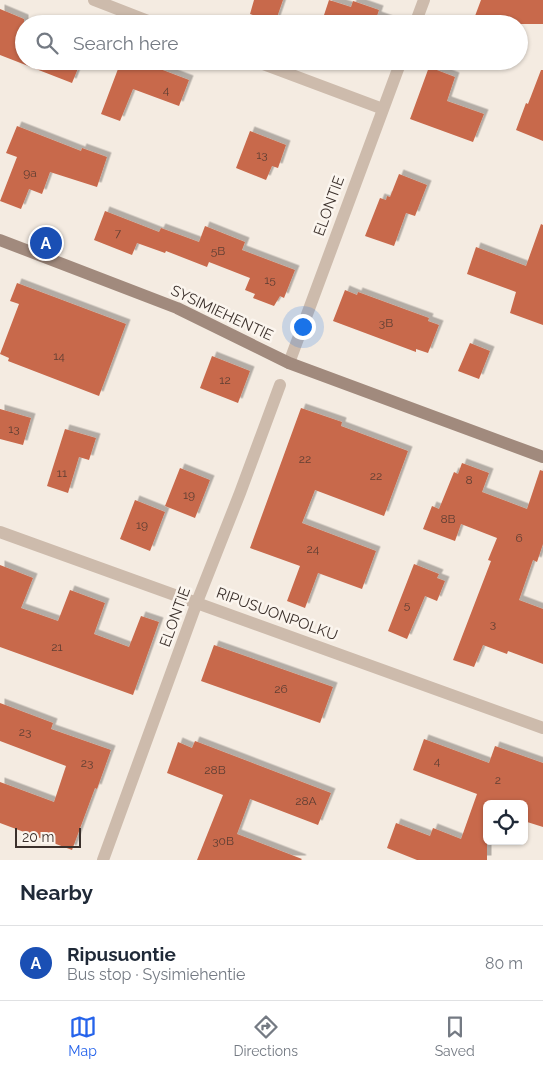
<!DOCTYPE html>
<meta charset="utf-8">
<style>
:root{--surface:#fff;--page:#f2f2f3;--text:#1f2937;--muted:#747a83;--line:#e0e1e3;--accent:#2563eb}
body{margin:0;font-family:Raleway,sans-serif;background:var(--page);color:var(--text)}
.controls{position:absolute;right:15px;bottom:15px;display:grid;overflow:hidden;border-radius:8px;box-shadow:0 1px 4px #0004}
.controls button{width:45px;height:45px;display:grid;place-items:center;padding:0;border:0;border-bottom:1px solid var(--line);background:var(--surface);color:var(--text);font:25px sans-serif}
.scale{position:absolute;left:15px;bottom:12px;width:66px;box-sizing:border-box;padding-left:5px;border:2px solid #3b302b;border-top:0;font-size:14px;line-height:18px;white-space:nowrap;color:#3b302b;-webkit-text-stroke:4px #fbf5ee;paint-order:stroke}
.you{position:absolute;left:302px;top:326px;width:18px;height:18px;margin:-12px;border:4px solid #fff;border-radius:50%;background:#1a73e8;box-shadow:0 0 0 8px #1a73e833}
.badge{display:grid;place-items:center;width:32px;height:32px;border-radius:50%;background:var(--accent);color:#fff;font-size:16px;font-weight:700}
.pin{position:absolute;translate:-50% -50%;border:2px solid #fff;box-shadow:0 1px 5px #0006}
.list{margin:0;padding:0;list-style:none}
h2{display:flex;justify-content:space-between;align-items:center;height:65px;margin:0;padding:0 20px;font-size:21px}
h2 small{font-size:16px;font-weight:400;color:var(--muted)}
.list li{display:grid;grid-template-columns:32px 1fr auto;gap:15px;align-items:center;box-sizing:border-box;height:75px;padding:0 20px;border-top:1px solid var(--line)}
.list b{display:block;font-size:19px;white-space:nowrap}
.list p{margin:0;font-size:16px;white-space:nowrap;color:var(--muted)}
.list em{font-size:16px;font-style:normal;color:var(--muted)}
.icon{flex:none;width:28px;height:28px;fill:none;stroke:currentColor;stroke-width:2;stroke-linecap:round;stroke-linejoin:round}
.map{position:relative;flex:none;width:543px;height:860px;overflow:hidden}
.search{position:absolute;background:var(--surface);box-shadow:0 1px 4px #0004;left:15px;right:15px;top:15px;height:55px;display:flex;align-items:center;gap:12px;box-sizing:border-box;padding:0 18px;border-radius:28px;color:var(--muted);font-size:19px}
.sheet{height:140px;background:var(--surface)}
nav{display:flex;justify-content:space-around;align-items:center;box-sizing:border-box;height:70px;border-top:1px solid var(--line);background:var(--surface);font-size:14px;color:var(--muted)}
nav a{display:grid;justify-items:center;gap:2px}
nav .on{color:var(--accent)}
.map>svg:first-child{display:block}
.building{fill:#c8694b;filter:url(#shadow)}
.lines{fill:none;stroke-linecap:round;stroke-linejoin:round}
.street{stroke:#cdbbac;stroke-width:12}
.secondary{stroke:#a18a7d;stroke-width:12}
.labels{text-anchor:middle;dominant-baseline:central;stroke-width:5;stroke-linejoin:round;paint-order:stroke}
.number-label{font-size:12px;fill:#5e3e33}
.street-label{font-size:15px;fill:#3b302b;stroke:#fbf5ee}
</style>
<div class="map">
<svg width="543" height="860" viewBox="0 0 543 860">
<defs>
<filter id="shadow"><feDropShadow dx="4.5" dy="-4.5" stdDeviation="0" flood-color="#0004"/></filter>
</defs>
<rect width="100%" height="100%" fill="#f4ebe1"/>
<path class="building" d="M 254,0 L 283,0 L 275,23 L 250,14 Z
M 329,0 L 351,7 L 353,1 L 379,10 L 377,16 L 391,21 L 390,24 L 321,24 Z
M 481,0 L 543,0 L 543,24 L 472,24 Z
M 0,9 L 24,19 L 24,61 L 81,61 L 72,83 L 0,55 Z
M 121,61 L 139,61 L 189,80 L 179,106 L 133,89 L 120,121 L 101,114 Z
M 429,67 L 455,77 L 447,101 L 484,114 L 473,142 L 410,119 Z
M 541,70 L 543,70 L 543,141 L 516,130 L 526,103 L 528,104 Z
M 17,126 L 81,151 L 82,148 L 107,157 L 97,187 L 50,172 L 42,194 L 29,189 L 21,209 L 0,201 L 17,157 L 6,153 Z
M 250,131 L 286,145 L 278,168 L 272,166 L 266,180 L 236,168 Z
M 399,174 L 427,185 L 415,216 L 406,213 L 394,246 L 365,236 L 380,198 L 386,200 L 387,196 L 390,197 Z
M 105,211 L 159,232 L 161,228 L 199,242 L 205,226 L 245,242 L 242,250 L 295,270 L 284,298 L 280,296 L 274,306 L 253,298 L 255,294 L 245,290 L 250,278 L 209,262 L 207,267 L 166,251 L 165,253 L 137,243 L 132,255 L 94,240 Z
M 541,224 L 543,225 L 543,325 L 510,313 L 516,292 L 467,274 L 476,247 L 526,266 Z
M 17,283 L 126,324 L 99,396 L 8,361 L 9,358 L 0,354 L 19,304 L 10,301 Z
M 345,290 L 357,295 L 358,292 L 407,310 L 429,318 L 428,321 L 439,325 L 428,353 L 416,349 L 416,352 L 333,321 Z
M 470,343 L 490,351 L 479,379 L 458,371 Z
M 212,356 L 250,371 L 238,403 L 200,388 Z
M 301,408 L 342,422 L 341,426 L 408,451 L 384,516 L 315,490 L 302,523 L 376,551 L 362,589 L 318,573 L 305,608 L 287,601 L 300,566 L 250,548 Z
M 0,409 L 31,418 L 23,445 L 0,439 Z
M 65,429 L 96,438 L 89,460 L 79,457 L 68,493 L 47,486 Z
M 462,463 L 489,473 L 482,492 L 527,509 L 540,470 L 543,471 L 543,544 L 537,562 L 533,560 L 519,600 L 543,609 L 543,664 L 508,651 L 507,654 L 483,645 L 474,667 L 453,660 L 491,561 L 488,560 L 497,538 L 461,524 L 455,541 L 423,529 L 432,506 L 439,509 L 454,472 L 458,474 Z
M 180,468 L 210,480 L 195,518 L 165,506 Z
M 135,500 L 165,512 L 150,551 L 120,539 Z
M 414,564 L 439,574 L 437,578 L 445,581 L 437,601 L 425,596 L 407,639 L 388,631 Z
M 0,565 L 33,578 L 21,608 L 58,621 L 70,590 L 105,603 L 94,634 L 129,647 L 141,616 L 159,622 L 133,695 L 0,647 Z
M 214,645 L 333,687 L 320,723 L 201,681 Z
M 0,703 L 53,723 L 51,729 L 111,750 L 97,789 L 95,788 L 72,850 L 0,823 L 0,782 L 54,802 L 66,766 L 0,741 Z
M 424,739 L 489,763 L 495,746 L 543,763 L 543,827 L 524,821 L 524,804 L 487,804 L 487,860 L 417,860 L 387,848 L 396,823 L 430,836 L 433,828 L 461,839 L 477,794 L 413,770 Z
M 195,741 L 331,793 L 318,825 L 250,799 L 237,834 L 302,859 L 301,860 L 197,860 L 223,795 L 167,773 L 178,742 L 192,748 Z"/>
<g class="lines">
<path class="street" d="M 94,0 L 156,24
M 415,24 L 424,0
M 255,61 L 383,109
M 289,363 L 401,61
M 0,532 L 543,728
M 103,860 L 197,602 L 240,493 L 280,385"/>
<path class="secondary" d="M 0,240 L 177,308 L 289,363 L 543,457"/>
</g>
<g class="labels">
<g class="number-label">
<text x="166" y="90">4</text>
<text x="262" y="155">13</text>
<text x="30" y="173">9a</text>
<text x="118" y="233">7</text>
<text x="218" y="251">5B</text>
<text x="270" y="280">15</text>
<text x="386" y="323">3B</text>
<text x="59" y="356">14</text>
<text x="225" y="380">12</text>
<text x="14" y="429">13</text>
<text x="305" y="459">22</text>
<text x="62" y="473">11</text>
<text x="376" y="476">22</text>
<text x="469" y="480">8</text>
<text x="189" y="495">19</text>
<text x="448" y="519">8B</text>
<text x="142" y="525">19</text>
<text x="519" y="538">6</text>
<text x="313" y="549">24</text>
<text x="407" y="605">5</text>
<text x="493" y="624">3</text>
<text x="57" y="647">21</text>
<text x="281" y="689">26</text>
<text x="25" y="732">23</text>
<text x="437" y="761">4</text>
<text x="87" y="763">23</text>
<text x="215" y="770">28B</text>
<text x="498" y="780">2</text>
<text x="306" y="801">28A</text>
<text x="223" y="841">30B</text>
</g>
<g class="street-label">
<text transform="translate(329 206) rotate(-70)">ELONTIE</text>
<text transform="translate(222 313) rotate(25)">SYSIMIEHENTIE</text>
<text transform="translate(277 614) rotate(20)">RIPUSUONPOLKU</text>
<text transform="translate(175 617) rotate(-70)">ELONTIE</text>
</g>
</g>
</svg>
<div class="controls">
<button><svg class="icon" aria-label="locate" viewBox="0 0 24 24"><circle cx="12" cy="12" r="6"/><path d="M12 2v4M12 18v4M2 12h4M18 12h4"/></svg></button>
</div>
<div class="scale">20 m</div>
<div class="you"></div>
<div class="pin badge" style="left:46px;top:243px;background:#1a4fb4">A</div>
<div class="search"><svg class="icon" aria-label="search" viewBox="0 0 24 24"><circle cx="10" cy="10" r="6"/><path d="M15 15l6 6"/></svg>Search here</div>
</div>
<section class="sheet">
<h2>Nearby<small></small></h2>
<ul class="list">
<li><span class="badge" style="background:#1a4fb4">A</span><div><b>Ripusuontie</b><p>Bus stop · Sysimiehentie</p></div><em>80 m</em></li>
</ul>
</section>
<nav>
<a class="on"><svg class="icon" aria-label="map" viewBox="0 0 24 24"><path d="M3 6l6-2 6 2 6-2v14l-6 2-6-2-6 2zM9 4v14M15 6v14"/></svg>Map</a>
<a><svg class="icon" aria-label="directions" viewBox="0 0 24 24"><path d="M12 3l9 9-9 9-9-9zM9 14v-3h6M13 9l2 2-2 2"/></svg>Directions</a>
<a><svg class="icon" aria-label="saved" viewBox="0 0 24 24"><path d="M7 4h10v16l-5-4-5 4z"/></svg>Saved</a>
</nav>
